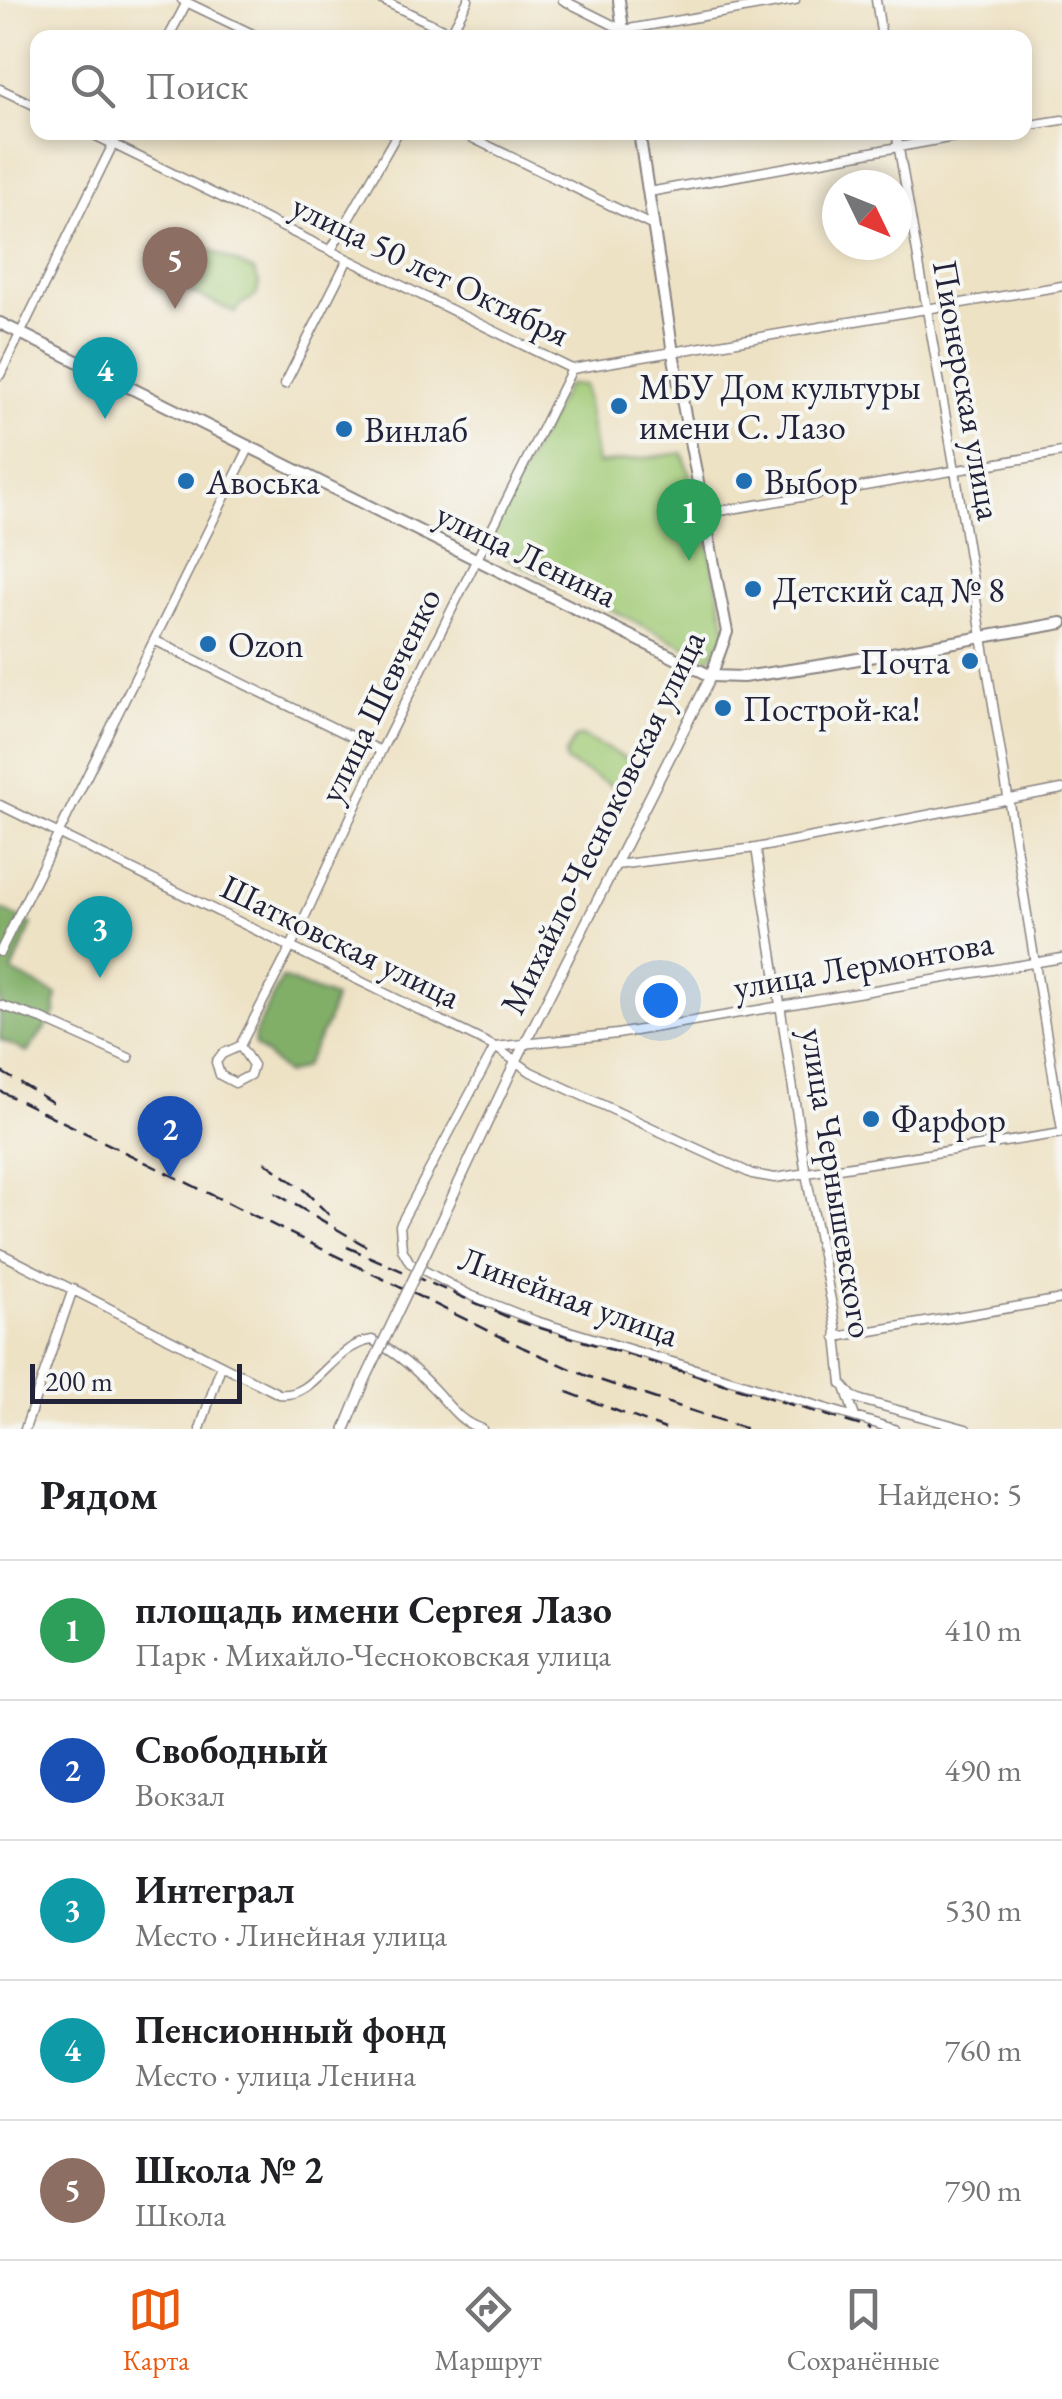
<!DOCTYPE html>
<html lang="ru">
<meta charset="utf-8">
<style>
:root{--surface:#fff;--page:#f2f2f2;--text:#202124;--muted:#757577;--line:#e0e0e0;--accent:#ea580c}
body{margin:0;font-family:"EB Garamond",serif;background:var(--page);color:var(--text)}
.compass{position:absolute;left:822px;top:170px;width:90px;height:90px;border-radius:50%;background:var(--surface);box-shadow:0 5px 15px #0003;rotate:133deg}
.scale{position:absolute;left:30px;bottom:25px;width:212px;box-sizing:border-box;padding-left:10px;border:5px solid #22223b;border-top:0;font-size:28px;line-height:35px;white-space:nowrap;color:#22223b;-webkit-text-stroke:8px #f6f6f2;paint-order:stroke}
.you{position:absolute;left:660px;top:1000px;width:35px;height:35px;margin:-25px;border:8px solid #fff;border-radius:50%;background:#1a73e8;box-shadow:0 0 0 15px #1a73e833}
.badge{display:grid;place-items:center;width:65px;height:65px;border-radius:50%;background:var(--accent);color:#fff;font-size:32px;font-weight:700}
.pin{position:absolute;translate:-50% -82px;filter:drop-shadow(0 2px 5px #0008)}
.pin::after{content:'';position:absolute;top:52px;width:35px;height:30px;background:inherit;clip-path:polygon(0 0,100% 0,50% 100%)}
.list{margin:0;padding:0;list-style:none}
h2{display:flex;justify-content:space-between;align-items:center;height:130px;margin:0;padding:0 40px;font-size:42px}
h2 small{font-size:32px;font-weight:400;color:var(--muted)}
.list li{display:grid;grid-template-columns:65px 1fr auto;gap:30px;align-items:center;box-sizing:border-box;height:140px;padding:0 40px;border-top:2px solid var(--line)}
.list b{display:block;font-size:38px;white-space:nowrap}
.list p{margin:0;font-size:32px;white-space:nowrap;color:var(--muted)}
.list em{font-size:32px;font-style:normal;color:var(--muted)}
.icon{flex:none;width:55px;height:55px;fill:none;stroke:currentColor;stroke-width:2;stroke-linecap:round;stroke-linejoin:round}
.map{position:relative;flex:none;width:1062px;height:1429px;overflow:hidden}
.search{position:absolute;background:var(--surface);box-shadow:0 5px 15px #0003;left:30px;right:30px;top:30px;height:110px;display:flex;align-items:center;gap:25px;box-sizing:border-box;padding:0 35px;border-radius:20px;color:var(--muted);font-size:38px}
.sheet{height:830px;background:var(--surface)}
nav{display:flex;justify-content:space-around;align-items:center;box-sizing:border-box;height:140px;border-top:2px solid var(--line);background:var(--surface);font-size:28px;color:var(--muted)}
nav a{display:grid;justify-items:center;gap:5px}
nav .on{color:var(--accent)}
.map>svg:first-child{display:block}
.green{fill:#a2cb77;stroke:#627659;stroke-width:2.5}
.forest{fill:#81af68;stroke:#526852;stroke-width:2.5}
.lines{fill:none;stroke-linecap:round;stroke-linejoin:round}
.minor-casing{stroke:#888280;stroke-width:11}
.tertiary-casing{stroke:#888280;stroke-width:12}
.secondary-casing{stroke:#888280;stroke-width:14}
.minor{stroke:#fff;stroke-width:8}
.tertiary{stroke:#fff;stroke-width:9}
.secondary{stroke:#fff;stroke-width:10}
.rail{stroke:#22223b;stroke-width:2.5;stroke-dasharray:15 8;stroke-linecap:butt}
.tertiary-bridge-casing{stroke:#888280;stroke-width:12;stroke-linecap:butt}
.tertiary-bridge{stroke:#fff;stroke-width:9}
.poi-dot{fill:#1f6fb2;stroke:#f6f6f2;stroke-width:4}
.labels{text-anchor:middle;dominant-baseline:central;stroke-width:8;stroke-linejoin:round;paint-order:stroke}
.street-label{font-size:35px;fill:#22223b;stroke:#f6f6f2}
.poi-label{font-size:35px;fill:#22223b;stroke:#f6f6f2;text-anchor:start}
</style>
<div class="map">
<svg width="1062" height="1429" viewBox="0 0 1062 1429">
<rect width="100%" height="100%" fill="#f6f6f2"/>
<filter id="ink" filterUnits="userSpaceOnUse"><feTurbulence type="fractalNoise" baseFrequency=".01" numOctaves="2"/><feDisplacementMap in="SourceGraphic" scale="20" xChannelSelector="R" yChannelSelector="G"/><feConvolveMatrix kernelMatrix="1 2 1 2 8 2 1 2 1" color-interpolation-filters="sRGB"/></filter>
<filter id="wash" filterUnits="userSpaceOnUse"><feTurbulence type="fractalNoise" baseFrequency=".0048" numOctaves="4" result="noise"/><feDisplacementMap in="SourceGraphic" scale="40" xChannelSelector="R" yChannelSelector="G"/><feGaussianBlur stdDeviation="2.25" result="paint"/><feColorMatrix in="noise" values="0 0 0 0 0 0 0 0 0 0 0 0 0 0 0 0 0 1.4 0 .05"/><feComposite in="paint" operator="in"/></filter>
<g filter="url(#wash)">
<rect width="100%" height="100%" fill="#eee2c5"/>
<path class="green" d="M 184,238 L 254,271 L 259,283 L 256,296 L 240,305 L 236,313 L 178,286 L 179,281 L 159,270 L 160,256 L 166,244 Z
M 567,385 L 584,385 L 597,464 L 683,453 L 705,526 L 727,632 L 710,659 L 483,546 Z
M 582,736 L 629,760 L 630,767 L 622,784 L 614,787 L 566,762 L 565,756 L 575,738 Z"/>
<path class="forest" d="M 0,908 L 32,924 L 12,972 L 57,995 L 55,1014 L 27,1053 L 0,1039 Z
M 282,978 L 334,998 L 327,1023 L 304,1067 L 286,1074 L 254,1044 L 255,1033 Z"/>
</g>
<g filter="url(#ink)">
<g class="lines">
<defs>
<path id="minor" d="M 182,0 L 261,38
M 382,0 L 451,33
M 563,0 L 623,30 L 795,0
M 876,0 L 882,38
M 449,36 L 468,0
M 168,38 L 187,2
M 0,89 L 38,107
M 1024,126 L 1062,120
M 88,132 L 572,369 L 1062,286
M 460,132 L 653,226
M 896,132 L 955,470 L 1062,1130
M 649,192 L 982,132
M 331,250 L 398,132
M 0,375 L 119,132
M 285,384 L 348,259
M 703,514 L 1062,452
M 154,640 L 381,751
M 0,805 L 495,1047 L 531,1072 L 752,1174 L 775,1178 L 1062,1133
M 756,848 L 806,1174 L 836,1326 L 842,1384 L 852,1396 L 861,1400 L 966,1429
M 616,865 L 756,848 L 1062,789
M 0,952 L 249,448
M 0,1005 L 42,1019 L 129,1058
M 240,1046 L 253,1065 L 250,1075 L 235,1083 L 220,1075 L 216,1062 L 222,1054 L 240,1046 L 290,949 L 381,751 L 572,369
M 0,1253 L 279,1394 C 316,1399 331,1346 372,1340 C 397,1353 415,1369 434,1389 C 450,1406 459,1422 482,1429
M 836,1337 L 1062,1299
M 846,1390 L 855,1417
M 25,1429 L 73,1289
M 200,1429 L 221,1366
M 894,1429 L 536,1321 L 470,1295 L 410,1263 L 402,1249 L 400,1225 L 495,1047 L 617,1034 L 1062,958"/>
<path id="tertiary" d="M 440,1223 L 516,1061 L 711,676
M 345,1429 L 366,1378"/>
<path id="secondary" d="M 619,0 L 624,38
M 639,132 L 673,353 L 727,632 L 711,676
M 0,323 L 711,676 L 743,677 L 824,665 L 1062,623"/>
</defs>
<use href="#minor" class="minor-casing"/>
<use href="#tertiary" class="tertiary-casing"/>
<use href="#secondary" class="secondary-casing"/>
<use href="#minor" class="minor"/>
<use href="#tertiary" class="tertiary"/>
<use href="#secondary" class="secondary"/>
<path class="rail" d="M 0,1071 L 55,1104
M 0,1091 L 524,1348 L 587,1376 L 747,1429
M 265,1162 L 305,1191 L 330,1216
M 275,1193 L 366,1246
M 347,1247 L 517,1321 L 871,1429
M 567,1392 L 665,1429"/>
<defs>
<path id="tertiary-bridge" d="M 366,1378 L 440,1223"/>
</defs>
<use href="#tertiary-bridge" class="tertiary-bridge-casing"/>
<use href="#tertiary-bridge" class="tertiary-bridge"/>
</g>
</g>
<g class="poi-dot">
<circle cx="619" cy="406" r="10"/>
<circle cx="344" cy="429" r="10"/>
<circle cx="186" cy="481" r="10"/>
<circle cx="744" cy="481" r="10"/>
<circle cx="753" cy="589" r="10"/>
<circle cx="208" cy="644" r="10"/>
<circle cx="970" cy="661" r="10"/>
<circle cx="723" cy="708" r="10"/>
<circle cx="871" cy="1119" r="10"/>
</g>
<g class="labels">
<g class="street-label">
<text transform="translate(431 269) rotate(26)">улица 50 лет Октября</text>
<text transform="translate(968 390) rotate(80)">Пионерская улица</text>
<text transform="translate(527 554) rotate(26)">улица Ленина</text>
<text transform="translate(379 695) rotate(-64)">улица Шевченко</text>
<text transform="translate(602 822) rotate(-64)">Михайло-Чесноковская улица</text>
<text transform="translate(341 941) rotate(26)">Шатковская улица</text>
<text transform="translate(863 964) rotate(-10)">улица Лермонтова</text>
<text transform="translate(838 1183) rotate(81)">улица Чернышевского</text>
<text transform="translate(569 1296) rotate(20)">Линейная улица</text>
</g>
<g class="poi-label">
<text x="639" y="386">МБУ Дом культуры<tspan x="639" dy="40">имени С. Лазо</tspan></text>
<text x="364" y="429">Винлаб</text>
<text x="206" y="481">Авоська</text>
<text x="764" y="481">Выбор</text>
<text x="773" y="589">Детский сад № 8</text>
<text x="228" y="644">Ozon</text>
<text x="950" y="661" text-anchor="end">Почта</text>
<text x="743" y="708">Построй-ка!</text>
<text x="891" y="1119">Фарфор</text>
</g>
</g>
</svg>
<svg class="compass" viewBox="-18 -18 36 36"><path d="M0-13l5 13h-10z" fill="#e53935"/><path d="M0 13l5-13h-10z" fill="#757577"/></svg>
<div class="scale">200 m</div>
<div class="you"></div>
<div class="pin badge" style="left:689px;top:561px;background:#2e9e5b">1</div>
<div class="pin badge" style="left:170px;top:1178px;background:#1a4fb4">2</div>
<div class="pin badge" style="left:100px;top:978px;background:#0f9aa8">3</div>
<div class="pin badge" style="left:105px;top:419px;background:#0f9aa8">4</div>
<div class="pin badge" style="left:175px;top:309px;background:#8d6e63">5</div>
<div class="search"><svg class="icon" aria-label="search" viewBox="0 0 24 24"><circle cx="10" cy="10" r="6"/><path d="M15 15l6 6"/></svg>Поиск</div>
</div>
<section class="sheet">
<h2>Рядом<small>Найдено: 5</small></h2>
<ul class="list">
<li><span class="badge" style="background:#2e9e5b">1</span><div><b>площадь имени Сергея Лазо</b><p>Парк · Михайло-Чесноковская улица</p></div><em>410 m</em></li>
<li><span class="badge" style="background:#1a4fb4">2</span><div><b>Свободный</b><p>Вокзал</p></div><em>490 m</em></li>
<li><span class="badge" style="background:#0f9aa8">3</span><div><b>Интеграл</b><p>Место · Линейная улица</p></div><em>530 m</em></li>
<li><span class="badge" style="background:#0f9aa8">4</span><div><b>Пенсионный фонд</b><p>Место · улица Ленина</p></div><em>760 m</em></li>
<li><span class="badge" style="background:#8d6e63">5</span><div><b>Школа № 2</b><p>Школа</p></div><em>790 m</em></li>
</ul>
</section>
<nav>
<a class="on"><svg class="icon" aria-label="map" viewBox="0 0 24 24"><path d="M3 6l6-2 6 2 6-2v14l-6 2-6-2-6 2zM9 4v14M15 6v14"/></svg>Карта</a>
<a><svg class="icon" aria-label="directions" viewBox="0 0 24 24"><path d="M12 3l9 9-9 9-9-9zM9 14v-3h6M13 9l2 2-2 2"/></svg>Маршрут</a>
<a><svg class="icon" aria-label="saved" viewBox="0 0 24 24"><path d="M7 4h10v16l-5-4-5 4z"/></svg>Сохранённые</a>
</nav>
